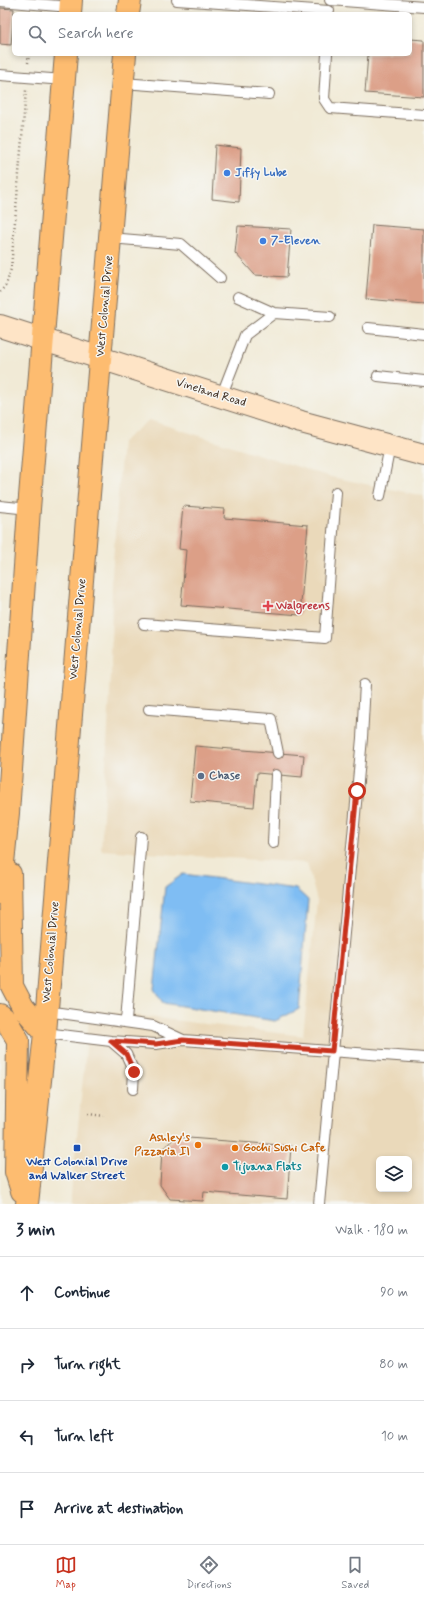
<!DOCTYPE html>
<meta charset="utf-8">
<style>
:root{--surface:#fff;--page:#f6f6f7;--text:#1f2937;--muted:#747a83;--line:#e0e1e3;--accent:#c8321e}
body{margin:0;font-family:Mynerve,sans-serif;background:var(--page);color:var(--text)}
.controls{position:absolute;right:12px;bottom:12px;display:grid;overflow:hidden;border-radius:6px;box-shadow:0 2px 6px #0003}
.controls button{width:36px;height:36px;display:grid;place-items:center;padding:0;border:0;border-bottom:1px solid var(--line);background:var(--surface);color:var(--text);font:20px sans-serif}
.stop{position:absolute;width:12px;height:12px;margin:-9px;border:3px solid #c8321e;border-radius:50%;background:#fff}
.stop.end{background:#c8321e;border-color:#fff;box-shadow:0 1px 4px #0008}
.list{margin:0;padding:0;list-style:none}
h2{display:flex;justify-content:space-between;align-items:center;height:52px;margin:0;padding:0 16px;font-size:17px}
h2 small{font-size:13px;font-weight:400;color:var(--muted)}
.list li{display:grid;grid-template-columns:26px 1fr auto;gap:12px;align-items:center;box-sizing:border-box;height:72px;padding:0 16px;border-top:1px solid var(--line)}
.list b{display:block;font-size:15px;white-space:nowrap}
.list em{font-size:13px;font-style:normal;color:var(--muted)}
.icon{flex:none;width:22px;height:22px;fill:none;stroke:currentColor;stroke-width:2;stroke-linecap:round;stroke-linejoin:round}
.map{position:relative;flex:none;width:424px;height:1204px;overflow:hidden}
.search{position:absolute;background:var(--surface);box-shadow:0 2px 6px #0003;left:12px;right:12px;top:12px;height:44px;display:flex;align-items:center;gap:10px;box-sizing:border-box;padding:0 14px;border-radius:6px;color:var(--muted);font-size:15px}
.sheet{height:340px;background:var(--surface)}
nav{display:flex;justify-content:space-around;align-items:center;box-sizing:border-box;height:56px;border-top:1px solid var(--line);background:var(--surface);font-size:11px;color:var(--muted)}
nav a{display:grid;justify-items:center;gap:2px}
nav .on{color:var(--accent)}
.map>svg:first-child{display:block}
.built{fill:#ead9ba;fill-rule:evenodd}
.water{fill:#7fbdf3;stroke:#5d7488}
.building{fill:#dc9f87}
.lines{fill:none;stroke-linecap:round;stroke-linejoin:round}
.service-casing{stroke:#7b6d5e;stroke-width:12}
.secondary-casing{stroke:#7b6d5e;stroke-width:24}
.trunk-casing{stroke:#7b6d5e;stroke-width:24}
.path{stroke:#7b6d5e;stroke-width:2.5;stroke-dasharray:1 3;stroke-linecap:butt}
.service{stroke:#fff;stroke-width:10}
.secondary{stroke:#fee4c6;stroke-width:22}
.trunk{stroke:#fdbc70;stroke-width:22}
.route{stroke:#c8321e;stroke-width:5}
.shop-dot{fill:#3f7fe0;stroke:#f6f6f2;stroke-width:1.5}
.health-dot{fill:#e0444e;stroke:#f6f6f2;stroke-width:1.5}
.service-dot{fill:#5c6f8a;stroke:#f6f6f2;stroke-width:1.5}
.food-dot{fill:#e8710a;stroke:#f6f6f2;stroke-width:1.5}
.transit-dot{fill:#1a4fb4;stroke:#f6f6f2;stroke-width:1.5}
.culture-dot{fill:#0f9aa8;stroke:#f6f6f2;stroke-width:1.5}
.labels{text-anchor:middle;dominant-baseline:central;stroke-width:3;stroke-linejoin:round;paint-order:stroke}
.shop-label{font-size:12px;font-weight:bold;fill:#366cbe;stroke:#f6f6f2;text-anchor:start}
.street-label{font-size:12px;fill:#3b2a1e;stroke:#f6f6f2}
.health-label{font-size:12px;font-weight:bold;fill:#be3a42;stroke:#f6f6f2;text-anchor:start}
.service-label{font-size:12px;font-weight:bold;fill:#4e5e75;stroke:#f6f6f2;text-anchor:start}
.food-label{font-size:12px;font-weight:bold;fill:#c56008;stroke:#f6f6f2;text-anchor:end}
.transit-label{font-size:12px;font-weight:bold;fill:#164399;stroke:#f6f6f2}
.culture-label{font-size:12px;font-weight:bold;fill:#0d838f;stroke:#f6f6f2;text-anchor:start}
</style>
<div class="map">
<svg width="424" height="1204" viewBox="0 0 424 1204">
<rect width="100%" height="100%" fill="#f6f6f2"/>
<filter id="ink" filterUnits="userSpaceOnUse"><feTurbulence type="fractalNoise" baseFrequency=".025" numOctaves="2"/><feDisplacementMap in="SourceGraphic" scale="8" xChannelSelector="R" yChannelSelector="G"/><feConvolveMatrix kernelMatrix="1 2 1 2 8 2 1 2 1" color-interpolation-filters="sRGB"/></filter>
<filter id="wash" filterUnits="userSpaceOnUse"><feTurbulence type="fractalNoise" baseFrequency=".012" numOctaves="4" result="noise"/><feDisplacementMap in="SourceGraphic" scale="16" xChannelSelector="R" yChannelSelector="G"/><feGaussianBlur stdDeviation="0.9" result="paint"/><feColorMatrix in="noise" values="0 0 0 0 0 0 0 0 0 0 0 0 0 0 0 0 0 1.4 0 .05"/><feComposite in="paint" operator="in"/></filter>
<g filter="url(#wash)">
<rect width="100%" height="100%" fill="#f1ead6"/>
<path class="built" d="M 149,420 L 331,477 L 424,496 L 424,1204 L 70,1204 L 90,1010 L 303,1036 L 317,901 L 307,863 L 101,850 L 111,675 L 112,575 L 122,442 ZM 379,1159 L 409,1159 L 409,1189 L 379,1189 Z"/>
<path class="water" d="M 183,874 L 296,889 L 308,900 L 299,1009 L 275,1021 L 163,1003 L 154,989 L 165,887 Z"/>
<g id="blocks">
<path class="building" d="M 0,8 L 14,9 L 11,45 L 0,44 Z
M 410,39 L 424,40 L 424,97 L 365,93 L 368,54 L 410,54 Z
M 215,145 L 241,148 L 239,202 L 212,199 Z
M 372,225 L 424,229 L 424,304 L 366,299 Z
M 238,226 L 291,229 L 287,277 L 255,275 L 235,253 Z
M 183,506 L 225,509 L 224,518 L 308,525 L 300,615 L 181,605 L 186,550 L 179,549 Z
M 195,746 L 304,755 L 302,777 L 257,773 L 254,807 L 190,801 Z
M 176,1137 L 291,1146 L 287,1199 L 204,1192 L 203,1201 L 170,1199 L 160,1185 L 162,1149 Z"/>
</g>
</g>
<g filter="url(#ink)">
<use href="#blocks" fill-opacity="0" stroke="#7b6d5e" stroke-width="1"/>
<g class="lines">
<defs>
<path id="service" d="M 177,0 L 329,11
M 330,0 L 424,7
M 0,1 L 70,7
M 327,54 L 324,99 L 330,108 L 424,115
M 0,75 L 64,80
M 123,83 L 269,94
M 110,238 L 181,244 L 220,278
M 238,297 L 274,313 L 330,317
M 368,328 L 424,334
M 378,376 L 424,381
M 221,397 L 245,335 L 274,313
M 380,496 L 390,446
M 0,506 L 29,509
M 144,624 L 325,638 L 336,492
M 149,709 L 271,719 L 278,753
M 273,843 L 276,775
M 46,1011 L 153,1026 L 183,1040
M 126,1021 L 141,837
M 45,1033 L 111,1041 L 156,1044 L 183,1040 L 424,1058
M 111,1041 L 126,1054 L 134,1072 L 133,1089
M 319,1204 L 362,738 L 365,684"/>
<path id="secondary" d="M 0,326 L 301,422 L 424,455"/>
<path id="trunk" d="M 70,14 L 71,0
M 128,14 L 130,0
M 10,874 L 12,986 L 23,1007 L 45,1033
M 0,893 L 8,813 L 29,509 L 66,54
M 0,1015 L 6,1020 L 18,1040 L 16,1172 L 22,1191
M 27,1204 L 45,1033 L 125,54"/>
</defs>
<use href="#service" class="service-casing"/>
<use href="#secondary" class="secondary-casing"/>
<use href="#trunk" class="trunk-casing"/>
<path class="path" d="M 28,63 L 29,54
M 0,292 L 6,285 L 11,269 L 26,90
M 88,1114 L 104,1116"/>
<use href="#service" class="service"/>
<use href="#secondary" class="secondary"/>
<use href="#trunk" class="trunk"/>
</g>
</g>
<g class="lines" filter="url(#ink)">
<path class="route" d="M 134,1072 L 126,1054 L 111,1041 L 156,1044 L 183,1040 L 332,1051 L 357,791"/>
</g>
<g class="shop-dot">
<circle cx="227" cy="173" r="4"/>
<circle cx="263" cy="241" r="4"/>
</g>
<path class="health-dot" d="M266 600h4v4h4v4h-4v4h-4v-4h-4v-4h4z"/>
<circle class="service-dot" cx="201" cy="776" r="4"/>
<g class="food-dot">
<circle cx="198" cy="1145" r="4"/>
<circle cx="235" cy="1148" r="4"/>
</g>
<rect class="transit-dot" x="73" y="1144" width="8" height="8" rx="2"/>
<circle class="culture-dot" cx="225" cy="1167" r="4"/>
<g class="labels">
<g class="shop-label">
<text x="235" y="173">Jiffy Lube</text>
<text x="271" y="241">7-Eleven</text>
</g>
<g class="street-label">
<text transform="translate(105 306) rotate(-85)">West Colonial Drive</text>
<text transform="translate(211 393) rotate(17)">Vineland Road</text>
<text transform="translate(78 629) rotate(-85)">West Colonial Drive</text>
<text transform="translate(51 952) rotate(-85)">West Colonial Drive</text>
</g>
<g class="health-label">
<text x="276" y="606">Walgreens</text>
</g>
<g class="service-label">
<text x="209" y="776">Chase</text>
</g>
<g class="food-label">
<text x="190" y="1138">Ashley's<tspan x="190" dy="14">Pizzaria II</tspan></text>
<text x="243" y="1148" text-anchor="start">Gochi Sushi Cafe</text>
</g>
<g class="transit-label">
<text x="77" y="1162">West Colonial Drive<tspan x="77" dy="14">and Walker Street</tspan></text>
</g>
<g class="culture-label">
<text x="233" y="1167">Tijuana Flats</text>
</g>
</g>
</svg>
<div class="controls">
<button><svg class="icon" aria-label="layers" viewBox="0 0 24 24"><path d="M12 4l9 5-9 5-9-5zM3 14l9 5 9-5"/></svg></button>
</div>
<div class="stop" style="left:357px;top:791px"></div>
<div class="stop end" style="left:134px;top:1072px"></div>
<div class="search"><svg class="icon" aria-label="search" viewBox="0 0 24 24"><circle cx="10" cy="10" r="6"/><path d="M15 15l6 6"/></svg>Search here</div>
</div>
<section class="sheet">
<h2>3 min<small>Walk · 180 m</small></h2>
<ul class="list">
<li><svg class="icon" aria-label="ahead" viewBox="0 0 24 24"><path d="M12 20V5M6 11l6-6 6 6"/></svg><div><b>Continue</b></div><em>90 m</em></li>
<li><svg class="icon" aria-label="right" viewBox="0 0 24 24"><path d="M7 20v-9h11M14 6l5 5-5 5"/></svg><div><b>Turn right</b></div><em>80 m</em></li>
<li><svg class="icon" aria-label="left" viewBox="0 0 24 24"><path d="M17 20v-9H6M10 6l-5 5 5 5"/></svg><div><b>Turn left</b></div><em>10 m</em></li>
<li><svg class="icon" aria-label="arrive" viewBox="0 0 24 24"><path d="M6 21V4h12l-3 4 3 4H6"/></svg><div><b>Arrive at destination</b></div></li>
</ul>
</section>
<nav>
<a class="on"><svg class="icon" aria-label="map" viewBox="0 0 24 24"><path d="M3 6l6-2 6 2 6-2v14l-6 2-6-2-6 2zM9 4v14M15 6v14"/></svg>Map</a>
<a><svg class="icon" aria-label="directions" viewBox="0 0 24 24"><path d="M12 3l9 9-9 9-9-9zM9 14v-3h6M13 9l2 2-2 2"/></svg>Directions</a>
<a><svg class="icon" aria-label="saved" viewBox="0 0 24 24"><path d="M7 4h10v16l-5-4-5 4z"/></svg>Saved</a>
</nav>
